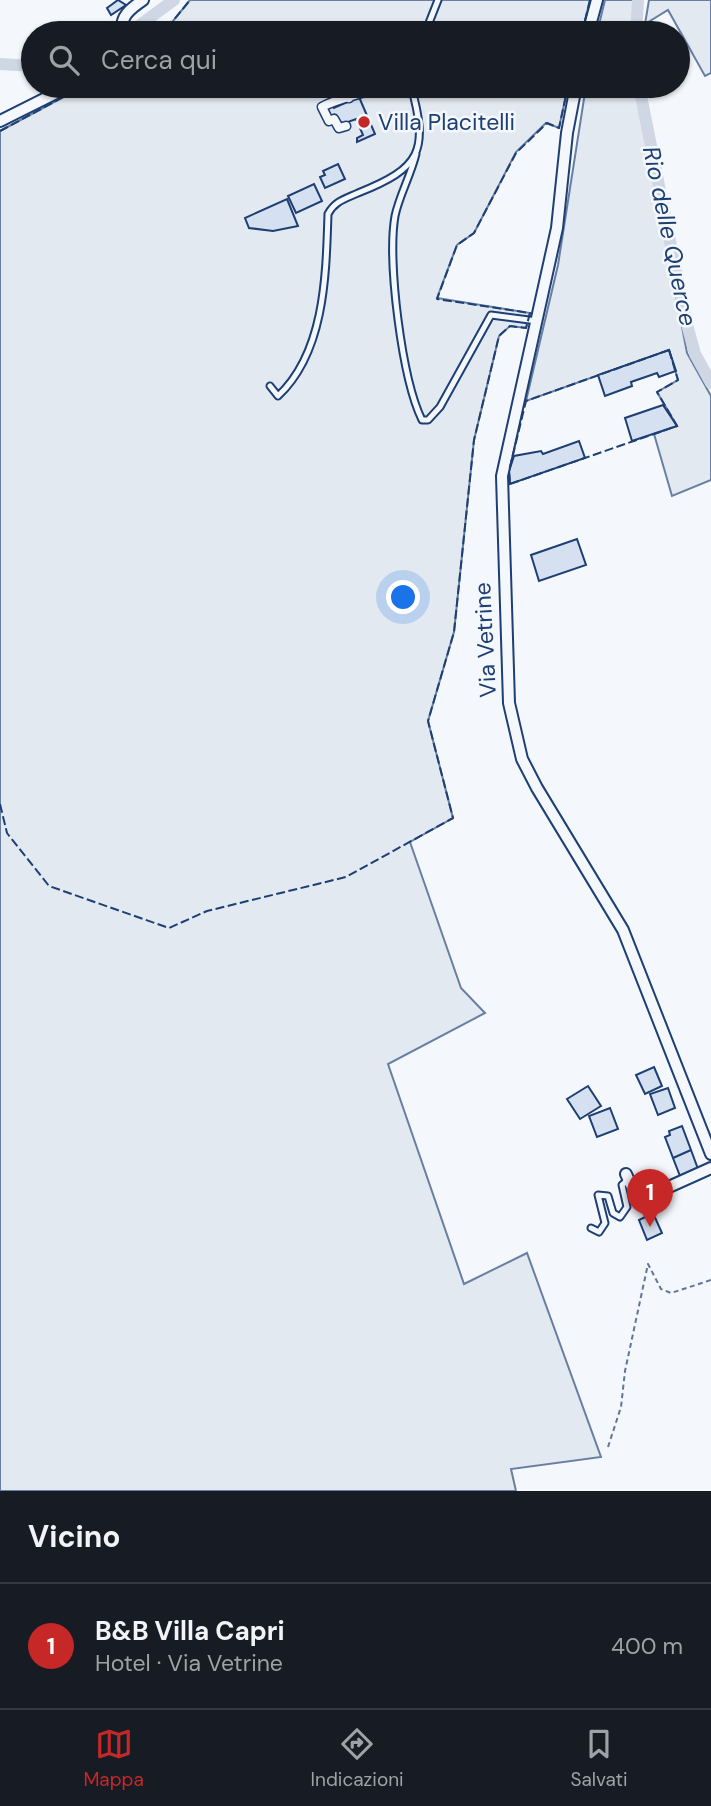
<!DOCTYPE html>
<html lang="it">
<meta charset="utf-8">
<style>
:root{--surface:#171b24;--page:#20242c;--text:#f1f3f6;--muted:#9ea1a6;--line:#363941;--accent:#c62828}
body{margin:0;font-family:"DM Sans",sans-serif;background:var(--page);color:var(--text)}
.you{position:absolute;left:404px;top:598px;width:24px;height:24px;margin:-18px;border:5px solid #fff;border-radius:50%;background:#1a73e8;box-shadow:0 0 0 10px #1a73e833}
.badge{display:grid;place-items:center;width:46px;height:46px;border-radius:50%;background:var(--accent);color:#fff;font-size:23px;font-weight:700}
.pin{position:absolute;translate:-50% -58px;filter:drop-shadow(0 2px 4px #0008)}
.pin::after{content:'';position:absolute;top:37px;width:24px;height:21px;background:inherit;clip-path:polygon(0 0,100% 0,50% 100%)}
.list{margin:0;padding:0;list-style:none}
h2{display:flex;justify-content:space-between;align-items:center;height:91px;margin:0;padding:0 28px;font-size:30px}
h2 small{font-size:23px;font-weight:400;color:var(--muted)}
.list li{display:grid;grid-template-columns:46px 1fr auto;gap:21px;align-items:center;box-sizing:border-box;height:126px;padding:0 28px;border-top:2px solid var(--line)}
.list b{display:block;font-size:26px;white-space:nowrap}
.list p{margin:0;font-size:23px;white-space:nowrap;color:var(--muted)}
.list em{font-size:23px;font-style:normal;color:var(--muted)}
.icon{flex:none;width:38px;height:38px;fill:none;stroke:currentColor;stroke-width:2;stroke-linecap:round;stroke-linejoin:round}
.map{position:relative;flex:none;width:711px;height:1491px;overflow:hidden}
.search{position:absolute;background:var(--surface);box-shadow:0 2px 5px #0004;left:21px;right:21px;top:21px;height:77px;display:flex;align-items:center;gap:18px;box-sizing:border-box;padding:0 24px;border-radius:38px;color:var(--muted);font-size:26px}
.sheet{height:217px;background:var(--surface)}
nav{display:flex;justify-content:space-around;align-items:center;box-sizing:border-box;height:98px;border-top:2px solid var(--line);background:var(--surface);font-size:19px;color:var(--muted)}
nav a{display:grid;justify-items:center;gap:4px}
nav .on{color:var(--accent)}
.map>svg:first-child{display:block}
.green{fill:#e3e9f0;stroke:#687fa3;stroke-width:2}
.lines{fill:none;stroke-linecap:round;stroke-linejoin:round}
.canal{stroke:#cfd7e4;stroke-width:12}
.building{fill:#d5e0f0;stroke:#1d3f73;stroke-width:2}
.service-casing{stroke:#1d3f73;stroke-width:9}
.pedestrian-casing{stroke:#1d3f73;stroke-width:11}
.minor-casing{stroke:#1d3f73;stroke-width:14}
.path{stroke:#5e769c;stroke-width:2;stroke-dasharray:5 3.5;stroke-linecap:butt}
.service{stroke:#f4f7fb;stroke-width:5}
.pedestrian{stroke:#f4f7fb;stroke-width:8}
.minor{stroke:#f4f7fb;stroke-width:10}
.fence{stroke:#1d3f73;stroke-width:2;stroke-dasharray:9 3.5;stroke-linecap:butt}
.poi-dot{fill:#c62828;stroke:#f4f7fb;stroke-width:2.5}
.labels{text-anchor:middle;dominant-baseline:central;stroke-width:5;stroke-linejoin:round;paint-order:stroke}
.poi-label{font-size:23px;fill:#1d3f73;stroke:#f4f7fb;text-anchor:start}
.street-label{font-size:23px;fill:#1d3f73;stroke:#f4f7fb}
.water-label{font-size:24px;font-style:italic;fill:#1d3f73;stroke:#f4f7fb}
</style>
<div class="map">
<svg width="711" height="1491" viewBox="0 0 711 1491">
<rect width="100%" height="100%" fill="#f4f7fb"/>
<path class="green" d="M 190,0 L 590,0 L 582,33 L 155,33 L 169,26 Z
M 605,0 L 634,0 L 632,33 L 597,33 Z
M 649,0 L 711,0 L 711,73 L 705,76 L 668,10 L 645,24 Z
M 84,86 L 568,86 L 559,128 L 546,123 L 516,152 L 474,233 L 457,245 L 437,298 L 530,313 L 526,328 L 510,326 L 499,336 L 474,440 L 454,632 L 428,721 L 453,818 L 410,842 L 461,988 L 485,1013 L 388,1064 L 464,1284 L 527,1253 L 601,1457 L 511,1469 L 516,1491 L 0,1491 L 0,131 Z
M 586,86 L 636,86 L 687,353 L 711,396 L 711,480 L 672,496 L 654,434 L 677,426 L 657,392 L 678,380 L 669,350 L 526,401 L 558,265 Z"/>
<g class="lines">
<path class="canal" d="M 129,33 L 174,0
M 636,33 L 638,0
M 0,64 L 33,66
M 639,86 L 686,321 L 695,354 L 711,383"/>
</g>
<path class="building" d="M 118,0 L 126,5 L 111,15 L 107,8 Z
M 359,97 L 375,134 L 357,142 L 357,138 L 363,135 L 356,119 L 340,125 L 330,119 L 325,109 L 333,105 L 334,108 Z
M 338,164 L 345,179 L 325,188 L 320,177 L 325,175 L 323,171 Z
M 314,184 L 322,201 L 296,213 L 288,196 Z
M 287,199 L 298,226 L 273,231 L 249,228 L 245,218 Z
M 669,350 L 676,371 L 659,377 L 657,373 L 631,382 L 632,386 L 605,396 L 598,375 Z
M 663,405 L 677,426 L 632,441 L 625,418 Z
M 579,441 L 585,458 L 510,484 L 509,471 L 514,456 L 541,451 L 543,454 Z
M 577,539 L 586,565 L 539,581 L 531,555 Z
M 654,1067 L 662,1086 L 645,1094 L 636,1075 Z
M 588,1086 L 601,1106 L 580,1119 L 567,1099 Z
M 668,1088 L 675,1108 L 658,1115 L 650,1094 Z
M 610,1108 L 618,1129 L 597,1137 L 589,1116 Z
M 682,1126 L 691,1150 L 673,1158 L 665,1137 L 670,1135 L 669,1131 Z
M 691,1150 L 698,1169 L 680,1176 L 673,1158 Z
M 653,1213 L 662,1233 L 647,1240 L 639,1220 Z"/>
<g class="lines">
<defs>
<path id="service" d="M 425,33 L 438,0
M 416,154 C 411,175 399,196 395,216 C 387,261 402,379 422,420 L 428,420 L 440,407 L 491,315 L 537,321
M 270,386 L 278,396 C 325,352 326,275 328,214 C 335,201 345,199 358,193 C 421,168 429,151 411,86
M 591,1228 L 599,1232 L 605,1223 L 598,1195 L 608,1196 L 613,1213 L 620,1217 L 627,1207 L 622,1185 L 629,1179"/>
<path id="pedestrian" d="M 342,86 L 349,98
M 346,126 L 339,128 L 334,119 L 329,121 L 322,107 C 340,97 362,95 380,86"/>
<path id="minor" d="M 122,33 C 120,16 130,9 143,0
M 588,33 L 597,0
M 576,86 L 567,133 L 557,228 L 502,476 L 509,703 L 522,759 L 537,788 L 623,930 L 711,1154
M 0,121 L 70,86
M 626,1174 L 635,1194 L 642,1199 L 711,1168"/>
</defs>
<use href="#service" class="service-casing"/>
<use href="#pedestrian" class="pedestrian-casing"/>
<use href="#minor" class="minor-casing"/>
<path class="path" d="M 608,1447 L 621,1407 L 625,1371 L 648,1264 L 661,1289 L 671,1293 L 711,1280"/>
<use href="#service" class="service"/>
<use href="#pedestrian" class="pedestrian"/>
<use href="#minor" class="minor"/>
<path class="fence" d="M 155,33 L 169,26 L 190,0
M 582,33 L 590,0
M 0,131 L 84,86
M 669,350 L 678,380 L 657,392 L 677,426 L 510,484 L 509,471 L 526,401 Z
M 0,804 L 7,833 L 49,886 L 169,928 L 207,911 L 346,877 L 453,818 L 428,721 L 454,632 L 474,440 L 499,336 L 510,326 L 526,328 L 530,313 L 437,299 L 457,245 L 474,233 L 516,153 L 547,123 L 559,128 L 568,86"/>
</g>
<circle class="poi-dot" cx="364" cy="122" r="7"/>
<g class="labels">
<g class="poi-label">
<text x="378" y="122">Villa Placitelli</text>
</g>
<g class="street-label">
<text transform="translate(485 640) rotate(-93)">Via Vetrine</text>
</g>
<g class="water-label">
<text transform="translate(670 236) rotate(78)">Rio delle Querce</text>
</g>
</g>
</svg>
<div class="you"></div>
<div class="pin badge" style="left:650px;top:1227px">1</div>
<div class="search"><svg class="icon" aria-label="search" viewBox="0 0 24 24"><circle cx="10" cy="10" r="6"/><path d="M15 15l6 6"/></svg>Cerca qui</div>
</div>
<section class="sheet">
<h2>Vicino<small></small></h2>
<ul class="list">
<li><span class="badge">1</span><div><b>B&amp;B Villa Capri</b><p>Hotel · Via Vetrine</p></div><em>400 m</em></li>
</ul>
</section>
<nav>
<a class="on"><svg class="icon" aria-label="map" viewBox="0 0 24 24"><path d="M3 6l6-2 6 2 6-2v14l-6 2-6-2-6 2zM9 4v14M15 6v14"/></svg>Mappa</a>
<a><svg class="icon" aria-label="directions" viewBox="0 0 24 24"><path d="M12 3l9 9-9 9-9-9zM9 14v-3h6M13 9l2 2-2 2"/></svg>Indicazioni</a>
<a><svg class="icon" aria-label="saved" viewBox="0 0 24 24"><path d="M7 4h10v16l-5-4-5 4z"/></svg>Salvati</a>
</nav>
